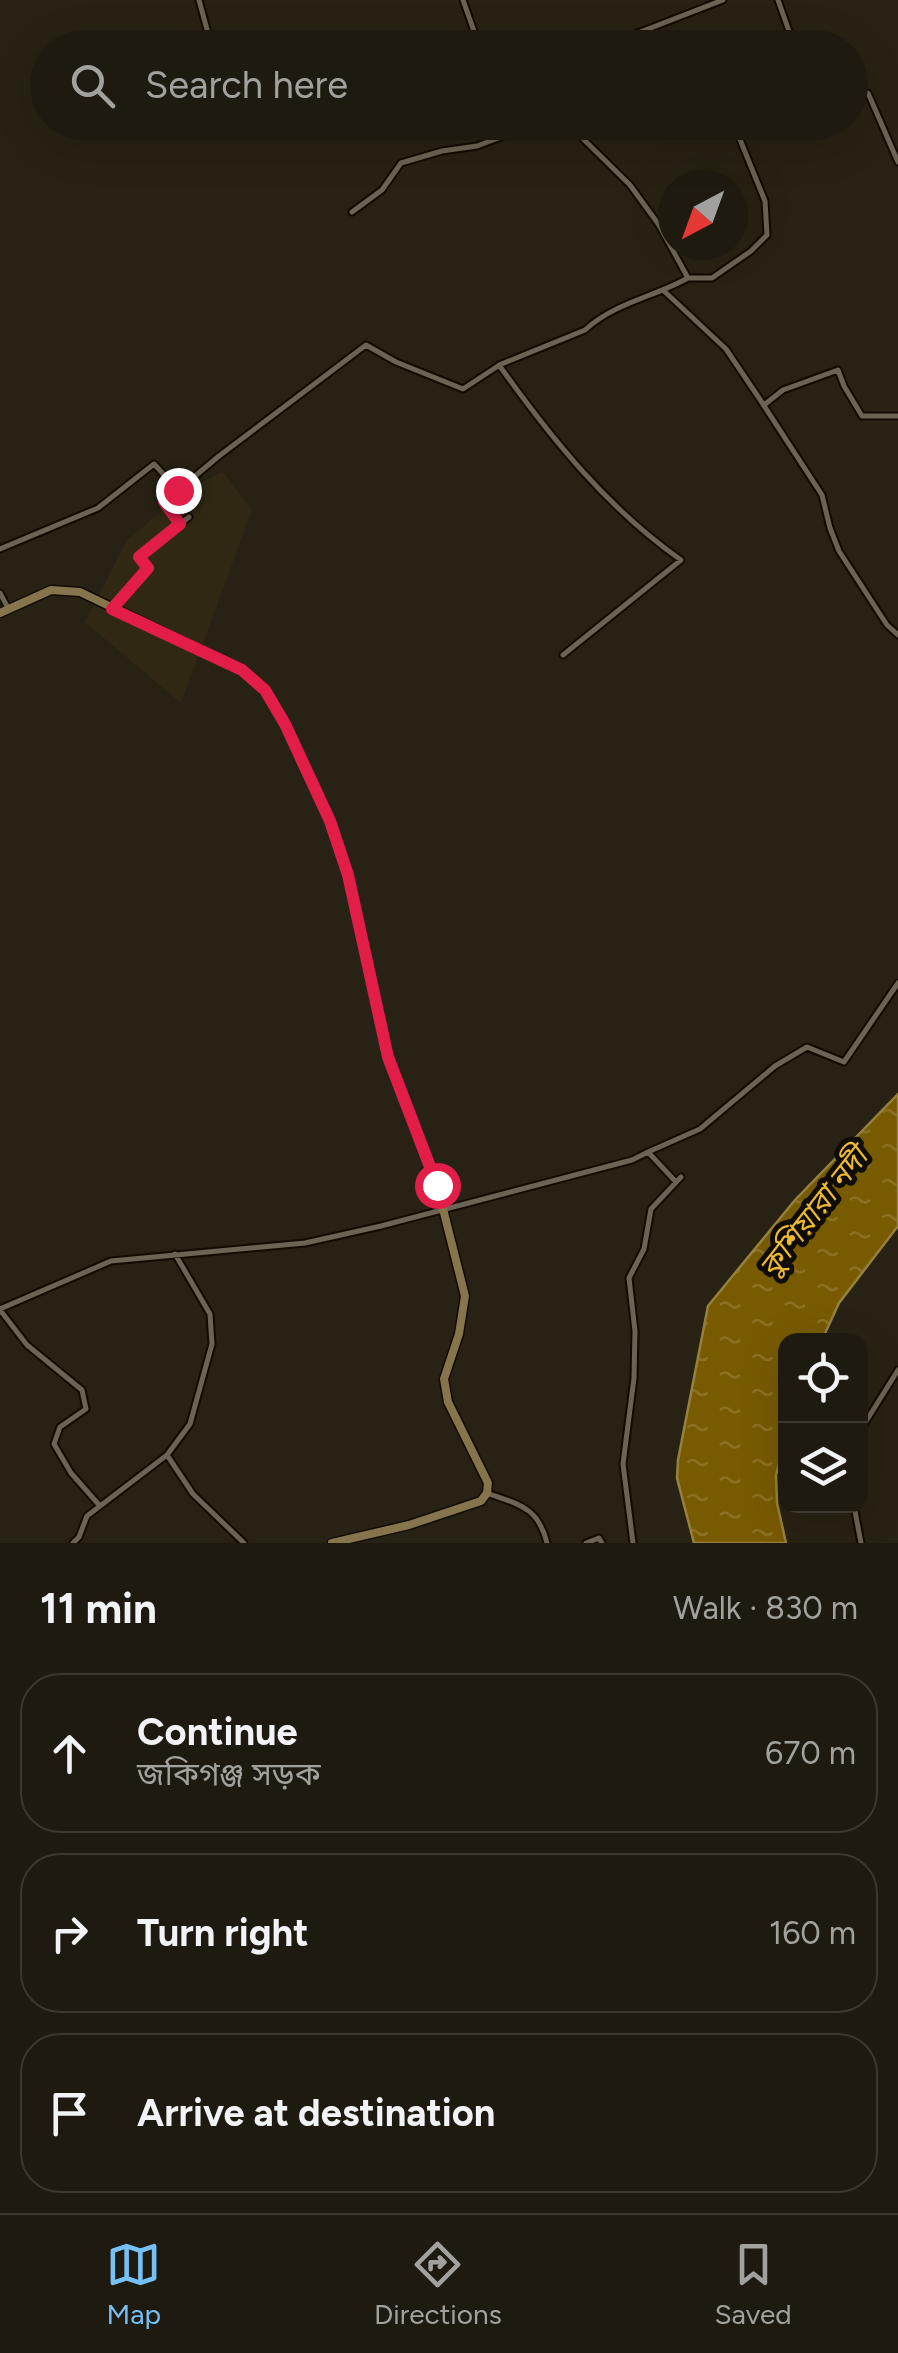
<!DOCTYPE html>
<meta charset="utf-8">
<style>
:root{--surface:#1e1a0f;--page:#262318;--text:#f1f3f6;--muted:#a1a19e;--line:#3c382f;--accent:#75c0f6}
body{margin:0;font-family:Figtree,"Noto Sans Bengali",sans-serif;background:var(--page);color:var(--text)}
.controls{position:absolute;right:30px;bottom:30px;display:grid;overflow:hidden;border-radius:20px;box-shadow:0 10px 40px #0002}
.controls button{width:90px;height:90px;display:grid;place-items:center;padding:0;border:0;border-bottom:2px solid var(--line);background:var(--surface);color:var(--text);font:50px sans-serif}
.compass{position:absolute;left:658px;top:170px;width:90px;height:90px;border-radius:50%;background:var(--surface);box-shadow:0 10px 40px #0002;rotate:221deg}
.stop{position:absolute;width:30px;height:30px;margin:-22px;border:8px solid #e11d48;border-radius:50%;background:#fff}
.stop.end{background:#e11d48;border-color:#fff;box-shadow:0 2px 10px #0008}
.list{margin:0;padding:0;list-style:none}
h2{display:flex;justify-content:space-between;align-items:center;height:130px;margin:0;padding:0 40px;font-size:42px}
h2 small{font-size:32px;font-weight:400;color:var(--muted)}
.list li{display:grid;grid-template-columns:65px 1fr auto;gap:30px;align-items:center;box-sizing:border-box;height:160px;margin:0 20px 20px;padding:0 20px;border:2px solid var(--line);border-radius:40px}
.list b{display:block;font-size:38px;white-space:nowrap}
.list p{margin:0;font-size:32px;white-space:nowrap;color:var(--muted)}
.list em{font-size:32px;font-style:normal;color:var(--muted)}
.icon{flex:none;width:55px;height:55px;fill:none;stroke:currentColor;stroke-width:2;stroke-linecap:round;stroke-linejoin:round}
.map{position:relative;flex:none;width:898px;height:1543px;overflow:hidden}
.search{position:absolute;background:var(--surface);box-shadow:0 10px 40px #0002;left:30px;right:30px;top:30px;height:110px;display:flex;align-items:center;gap:25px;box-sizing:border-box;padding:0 35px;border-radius:55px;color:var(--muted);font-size:38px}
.sheet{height:670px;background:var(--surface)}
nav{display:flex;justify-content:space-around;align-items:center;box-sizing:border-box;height:140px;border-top:2px solid var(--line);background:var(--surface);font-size:28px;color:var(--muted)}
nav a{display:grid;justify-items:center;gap:5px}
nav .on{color:var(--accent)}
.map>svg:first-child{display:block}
.built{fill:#312813}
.water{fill:url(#water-ripples);stroke:#96803e;stroke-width:2.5}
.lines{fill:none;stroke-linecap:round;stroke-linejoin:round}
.minor-casing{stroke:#110b02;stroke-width:9}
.secondary-casing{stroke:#110b02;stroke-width:11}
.minor{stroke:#6b6353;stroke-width:5}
.secondary{stroke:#86744d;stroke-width:8}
.route{stroke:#e11d48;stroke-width:12}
.labels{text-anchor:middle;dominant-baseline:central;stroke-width:10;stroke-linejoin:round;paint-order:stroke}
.water-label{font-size:30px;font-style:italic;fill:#eeba2f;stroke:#0f0c06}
</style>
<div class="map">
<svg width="898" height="1543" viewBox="0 0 898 1543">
<defs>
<pattern id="water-ripples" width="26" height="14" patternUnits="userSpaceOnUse" patternTransform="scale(2.5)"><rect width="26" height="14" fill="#785a00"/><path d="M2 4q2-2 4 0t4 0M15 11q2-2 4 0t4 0" fill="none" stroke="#8b7124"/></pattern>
</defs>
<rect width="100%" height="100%" fill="#282214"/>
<path class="built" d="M 222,471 L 252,510 L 181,703 L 85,622 L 127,540 L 182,495 Z"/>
<path class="water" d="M 898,1094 L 898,1226 L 839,1303 L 822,1340 L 786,1340 L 785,1444 L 776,1475 L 777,1503 L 786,1543 L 694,1543 L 677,1478 L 678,1460 L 708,1306 L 795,1200 Z"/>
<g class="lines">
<defs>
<path id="minor" d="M 199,0 L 212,48
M 463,0 L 480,48
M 778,0 L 795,48
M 599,48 L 723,0
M 850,98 L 868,93 L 898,162
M 352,212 L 382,190 L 401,163 L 442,151 L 477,146 L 509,134 L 520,122
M 689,278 L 712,278 L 751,251 L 767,235 L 765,201 L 739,137 L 777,122
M 664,291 L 726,349 L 759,398 L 822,495 L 830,528 L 839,551 L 887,625 L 898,635
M 764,405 L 783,390 L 838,370 L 844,386 L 862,416 L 898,416
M 180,524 L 164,502 L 219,456 L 366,345 L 396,362 L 463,389 L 498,366
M 0,549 L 98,508 L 154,464 L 178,490
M 0,593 L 8,608
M 112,609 L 148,568 L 139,557 L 189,517
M 563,655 L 681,560 C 607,508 551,438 499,365 L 585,330 C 614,303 654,297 688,278 L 659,225 L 630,185 L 566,122
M 648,1152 L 700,1129 L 775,1066 L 807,1047 L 844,1062 L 898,983
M 175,1254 L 210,1314 L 212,1344 L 190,1424 L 167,1455 L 193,1494 L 244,1543
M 0,1309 L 111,1261 L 305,1243 L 381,1226 L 632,1160 L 648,1152 L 676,1182
M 0,1310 L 27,1345 L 82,1390 L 86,1409 L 60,1427 L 54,1444 L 71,1473 L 100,1506
M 860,1438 L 865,1423 L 898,1370
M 487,1493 C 520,1505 538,1507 547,1543
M 854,1506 L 861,1543
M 73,1543 L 79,1537 L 87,1516 L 167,1455
M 586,1543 L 599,1538 L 602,1543
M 633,1543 L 623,1464 L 634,1378 L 635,1331 L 629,1278 L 644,1249 L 651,1209 L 681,1177"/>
<path id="secondary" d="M 0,613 L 51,590 L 80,592 L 242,670 L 265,690 L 285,724 L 330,821 L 348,875 L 388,1057 L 437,1185 L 465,1296 L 459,1334 L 444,1379 L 448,1402 L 488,1483 L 487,1493 L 481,1501 L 409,1525 L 332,1543"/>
</defs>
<use href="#minor" class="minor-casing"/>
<use href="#secondary" class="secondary-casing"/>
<use href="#minor" class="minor"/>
<use href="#secondary" class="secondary"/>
</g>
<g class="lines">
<path class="route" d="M 178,490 L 164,502 L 180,524 L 139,557 L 148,568 L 112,609 L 242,670 L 265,690 L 285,724 L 330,821 L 348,875 L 388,1057 L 437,1185"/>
</g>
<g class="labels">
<g class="water-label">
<text transform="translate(813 1212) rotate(-52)">কুশিয়ারা নদী</text>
</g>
</g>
</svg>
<div class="controls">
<button><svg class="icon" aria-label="locate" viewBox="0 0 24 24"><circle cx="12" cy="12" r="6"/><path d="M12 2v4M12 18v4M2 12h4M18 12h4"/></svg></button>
<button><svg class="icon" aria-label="layers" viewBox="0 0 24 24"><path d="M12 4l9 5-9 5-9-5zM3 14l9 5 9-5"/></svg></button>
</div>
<svg class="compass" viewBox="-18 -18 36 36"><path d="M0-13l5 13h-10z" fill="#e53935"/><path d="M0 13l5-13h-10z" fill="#a1a19e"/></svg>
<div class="stop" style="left:437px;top:1185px"></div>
<div class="stop end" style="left:178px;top:490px"></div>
<div class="search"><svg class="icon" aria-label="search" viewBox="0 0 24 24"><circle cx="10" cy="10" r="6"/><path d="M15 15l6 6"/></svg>Search here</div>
</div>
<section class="sheet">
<h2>11 min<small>Walk · 830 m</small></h2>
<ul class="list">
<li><svg class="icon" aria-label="ahead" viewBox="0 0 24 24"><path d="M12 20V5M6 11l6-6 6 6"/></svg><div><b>Continue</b><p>জকিগঞ্জ সড়ক</p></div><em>670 m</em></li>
<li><svg class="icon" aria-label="right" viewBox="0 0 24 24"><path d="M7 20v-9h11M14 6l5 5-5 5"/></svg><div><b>Turn right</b></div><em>160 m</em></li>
<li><svg class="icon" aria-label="arrive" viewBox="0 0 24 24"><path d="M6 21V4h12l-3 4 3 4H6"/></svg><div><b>Arrive at destination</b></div></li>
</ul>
</section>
<nav>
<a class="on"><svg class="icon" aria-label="map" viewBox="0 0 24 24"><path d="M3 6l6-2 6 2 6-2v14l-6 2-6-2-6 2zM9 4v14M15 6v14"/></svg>Map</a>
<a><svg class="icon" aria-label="directions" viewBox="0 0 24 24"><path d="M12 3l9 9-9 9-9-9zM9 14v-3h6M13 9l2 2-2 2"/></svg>Directions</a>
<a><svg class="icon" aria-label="saved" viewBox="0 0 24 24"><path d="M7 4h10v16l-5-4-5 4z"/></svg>Saved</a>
</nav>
